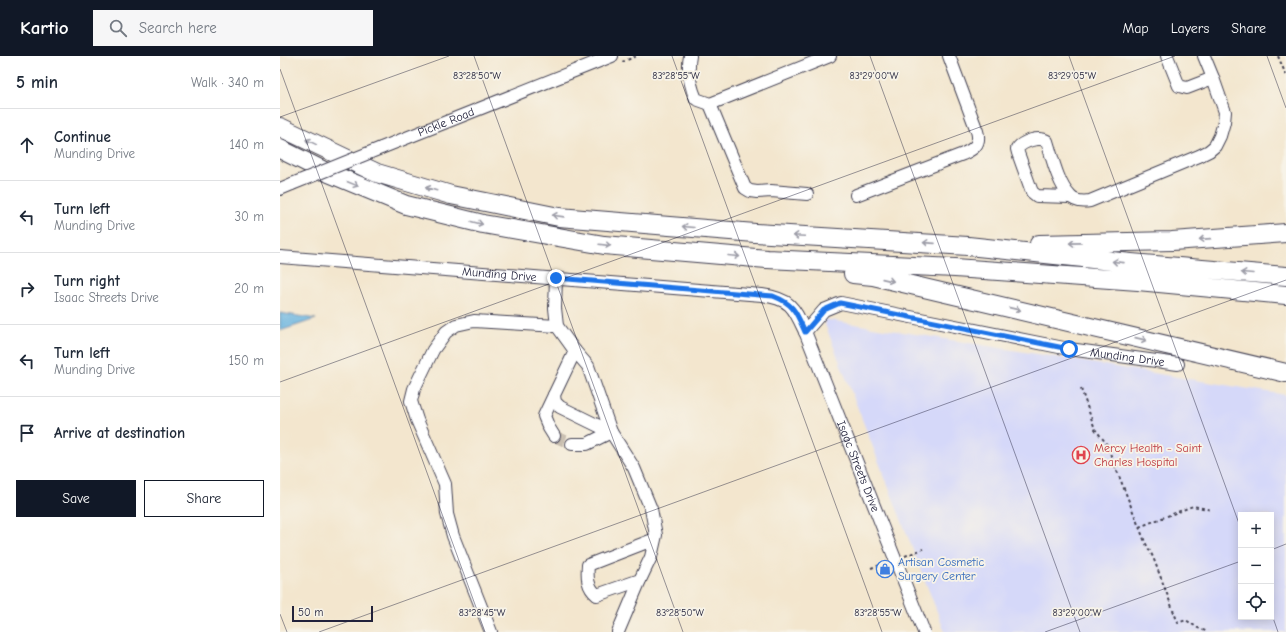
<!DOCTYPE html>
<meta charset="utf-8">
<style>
:root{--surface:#fff;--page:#f6f6f7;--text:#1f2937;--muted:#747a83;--line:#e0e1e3;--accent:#111827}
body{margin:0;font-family:"Comic Neue",sans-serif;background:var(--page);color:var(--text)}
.controls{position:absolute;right:12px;bottom:12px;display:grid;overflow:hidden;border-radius:0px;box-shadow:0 2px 10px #0003}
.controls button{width:36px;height:36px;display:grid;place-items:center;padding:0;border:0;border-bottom:1px solid var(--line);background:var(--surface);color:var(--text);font:20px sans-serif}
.scale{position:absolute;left:12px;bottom:10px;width:81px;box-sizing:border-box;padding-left:4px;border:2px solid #22223b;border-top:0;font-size:11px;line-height:14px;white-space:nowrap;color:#22223b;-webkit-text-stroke:3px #f7f3e8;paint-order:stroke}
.stop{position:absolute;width:12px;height:12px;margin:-9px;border:3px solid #1a73e8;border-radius:50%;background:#fff}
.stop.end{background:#1a73e8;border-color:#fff;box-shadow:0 1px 4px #0008}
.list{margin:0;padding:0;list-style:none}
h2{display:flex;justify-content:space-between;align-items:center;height:52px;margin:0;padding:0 16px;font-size:17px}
h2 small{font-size:13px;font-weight:400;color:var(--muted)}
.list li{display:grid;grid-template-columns:26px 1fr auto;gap:12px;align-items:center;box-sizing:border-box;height:72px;padding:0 16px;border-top:1px solid var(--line)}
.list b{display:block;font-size:15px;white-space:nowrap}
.list p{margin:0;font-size:13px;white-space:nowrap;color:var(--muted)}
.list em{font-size:13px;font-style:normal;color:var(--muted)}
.actions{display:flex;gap:8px;padding:12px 16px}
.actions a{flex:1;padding:9px 0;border:1px solid var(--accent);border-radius:0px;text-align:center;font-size:14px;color:var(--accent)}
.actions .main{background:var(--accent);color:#fff}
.icon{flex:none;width:22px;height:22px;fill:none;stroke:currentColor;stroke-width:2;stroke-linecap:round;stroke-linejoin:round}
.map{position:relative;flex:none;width:1006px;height:576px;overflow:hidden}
header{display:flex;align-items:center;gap:24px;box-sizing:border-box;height:56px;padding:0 20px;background:var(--accent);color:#fff}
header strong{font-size:19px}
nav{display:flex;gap:22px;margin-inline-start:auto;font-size:14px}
.search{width:280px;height:36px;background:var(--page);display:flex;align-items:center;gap:10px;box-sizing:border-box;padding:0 14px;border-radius:0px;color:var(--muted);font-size:15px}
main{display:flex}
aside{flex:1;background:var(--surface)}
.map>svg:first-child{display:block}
.built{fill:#d5d8f9;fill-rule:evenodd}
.water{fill:#66b2df;stroke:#446a8d}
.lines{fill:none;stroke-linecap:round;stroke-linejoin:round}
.minor-tunnel{stroke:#c9bfb1;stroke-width:12;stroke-dasharray:12 6;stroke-linecap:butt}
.minor-casing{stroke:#413f51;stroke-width:14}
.highway-casing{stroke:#413f51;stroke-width:20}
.path{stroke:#413f51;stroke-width:2;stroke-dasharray:3 3;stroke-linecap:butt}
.minor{stroke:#fff;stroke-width:12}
.highway{stroke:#fff;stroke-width:18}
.minor-bridge-casing{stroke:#413f51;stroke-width:14;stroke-linecap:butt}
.minor-bridge{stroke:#fff;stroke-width:12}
.oneway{stroke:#9c9ca7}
.route{stroke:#1a73e8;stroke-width:5}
.ticks{fill:none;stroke:#22223b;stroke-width:1;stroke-opacity:0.45}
.labels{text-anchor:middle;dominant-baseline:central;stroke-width:3.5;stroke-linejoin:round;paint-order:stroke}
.street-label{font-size:12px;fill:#22223b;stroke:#f7f3e8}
.health-label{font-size:12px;fill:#be3a42;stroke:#f7f3e8;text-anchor:start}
.shop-label{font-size:12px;fill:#366cbe;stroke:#f7f3e8;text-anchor:start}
.ticks-label{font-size:10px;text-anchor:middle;fill:#22223b;stroke:#f7f3e8;stroke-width:3.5;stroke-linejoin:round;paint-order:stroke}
</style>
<header>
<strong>Kartio</strong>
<div class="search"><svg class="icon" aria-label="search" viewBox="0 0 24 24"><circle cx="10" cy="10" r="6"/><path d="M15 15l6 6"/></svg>Search here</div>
<nav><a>Map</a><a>Layers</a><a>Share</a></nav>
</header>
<main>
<aside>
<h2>5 min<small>Walk · 340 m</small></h2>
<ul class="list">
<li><svg class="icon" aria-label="ahead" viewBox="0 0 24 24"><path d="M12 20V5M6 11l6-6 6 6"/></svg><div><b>Continue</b><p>Munding Drive</p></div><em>140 m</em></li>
<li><svg class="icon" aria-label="left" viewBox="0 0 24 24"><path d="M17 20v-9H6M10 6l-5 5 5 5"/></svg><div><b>Turn left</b><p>Munding Drive</p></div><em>30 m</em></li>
<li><svg class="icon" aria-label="right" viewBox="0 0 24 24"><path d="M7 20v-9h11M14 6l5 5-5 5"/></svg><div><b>Turn right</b><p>Isaac Streets Drive</p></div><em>20 m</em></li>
<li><svg class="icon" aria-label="left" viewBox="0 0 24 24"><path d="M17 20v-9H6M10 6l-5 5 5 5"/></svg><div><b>Turn left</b><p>Munding Drive</p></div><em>150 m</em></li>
<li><svg class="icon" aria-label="arrive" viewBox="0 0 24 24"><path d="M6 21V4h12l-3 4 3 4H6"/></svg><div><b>Arrive at destination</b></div></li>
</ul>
<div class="actions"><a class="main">Save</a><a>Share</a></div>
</aside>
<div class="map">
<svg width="1006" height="576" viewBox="0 0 1006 576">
<rect width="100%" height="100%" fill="#f7f3e8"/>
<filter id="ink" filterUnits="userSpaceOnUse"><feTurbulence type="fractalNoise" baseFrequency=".025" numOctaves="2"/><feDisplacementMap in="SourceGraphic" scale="8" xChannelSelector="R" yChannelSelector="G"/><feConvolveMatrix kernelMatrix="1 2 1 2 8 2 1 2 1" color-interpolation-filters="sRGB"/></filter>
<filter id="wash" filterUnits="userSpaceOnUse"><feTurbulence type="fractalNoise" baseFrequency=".012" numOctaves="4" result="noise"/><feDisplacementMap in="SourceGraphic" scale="16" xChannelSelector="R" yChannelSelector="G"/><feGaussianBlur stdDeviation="0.9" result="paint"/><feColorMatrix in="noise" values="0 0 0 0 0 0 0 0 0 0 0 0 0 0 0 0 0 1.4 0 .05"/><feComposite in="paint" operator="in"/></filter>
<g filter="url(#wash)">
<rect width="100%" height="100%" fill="#f3e6ce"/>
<path class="built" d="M 543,263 L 1006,339 L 1006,576 L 665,576 ZM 961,459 L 991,459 L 991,561 L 961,561 Z"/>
<path class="water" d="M 0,257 L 36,263 L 0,275 Z"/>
</g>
<g filter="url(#ink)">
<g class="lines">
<path class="minor-tunnel" d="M 274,380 L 292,388"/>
<defs>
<g id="minor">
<path d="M 410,0 C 407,15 410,29 416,43 L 430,48 L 550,0"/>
<path d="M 887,0 L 899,30 L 907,32 L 933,22 L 924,0"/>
<path d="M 430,48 L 465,132 L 470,135 L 477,136 L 491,135 L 527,138"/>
<path id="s1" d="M 101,92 L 332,0"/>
<path d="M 0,133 L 12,128"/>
<path d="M 576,139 L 683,98 C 694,93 701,88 697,75 L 669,0"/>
<path d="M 790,141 L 757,140 L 752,136 L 738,97 L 737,93 C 743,85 759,80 767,85 C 772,101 778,128 790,140 C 795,146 803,146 810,145 L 919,100 L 929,95 L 935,90 L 940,80 L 944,66 L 945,56 L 933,22"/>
<path id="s2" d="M 0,201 L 482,239 C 512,243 514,252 526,278 L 644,576"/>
<path d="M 276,222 L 275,252 L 277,270 L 295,295 L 308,310 L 331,376 L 354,412 L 371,453 L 376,479 L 371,501 L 360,524 L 317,539 C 307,531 307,521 308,509 L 375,483"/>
<path id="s3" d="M 525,276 L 544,254 L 561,247 L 789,293 L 898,308"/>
<path d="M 295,295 L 274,339 L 275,346 L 280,351 L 331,376"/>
<path d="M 274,339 L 264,360 L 269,372 L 274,380"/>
<path d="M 292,388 L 307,388 L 331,376"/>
<path d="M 211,576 L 173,480 L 167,458 L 165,428 L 137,364 L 131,345 L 134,333 L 153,294 L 166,276 L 176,269 L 194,265 L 277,270"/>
<path d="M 338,576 L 360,524"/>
</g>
<path id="highway" d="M 0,71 L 97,117 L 171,139 L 279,161 L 475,177 L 688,190 L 851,207 L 1006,220
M 0,93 L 44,115 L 126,149 L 203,168 L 324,189 L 487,203 L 675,212 L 858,225 L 1006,239
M 759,188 L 892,185 L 1006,177
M 573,218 L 593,220 L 1006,317"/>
</defs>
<use href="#minor" class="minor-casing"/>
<use href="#highway" class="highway-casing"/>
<path class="path" d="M 998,0 L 1006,19
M 342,6 L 357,0
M 801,333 L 815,373 L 826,387 L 865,486 L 873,501 L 898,567 L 906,564 L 918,572 L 928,576
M 859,471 L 913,450 L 932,454
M 625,500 L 643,493
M 591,512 L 606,507"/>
<use href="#minor" class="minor"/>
<use href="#highway" class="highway"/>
<defs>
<path id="minor-bridge" d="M 12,128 L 101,92"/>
</defs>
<use href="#minor-bridge" class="minor-bridge-casing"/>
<use href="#minor-bridge" class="minor-bridge"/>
</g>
<defs><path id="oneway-shaft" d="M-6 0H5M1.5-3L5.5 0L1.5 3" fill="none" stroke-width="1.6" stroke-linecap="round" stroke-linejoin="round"/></defs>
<g class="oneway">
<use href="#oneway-shaft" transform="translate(31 86) rotate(-154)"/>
<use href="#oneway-shaft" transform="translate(73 128) rotate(22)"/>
<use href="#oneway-shaft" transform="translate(151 133) rotate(-164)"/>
<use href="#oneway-shaft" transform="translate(278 160) rotate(-172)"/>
<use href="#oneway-shaft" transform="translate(197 167) rotate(14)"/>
<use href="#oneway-shaft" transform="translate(408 171) rotate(-175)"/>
<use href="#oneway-shaft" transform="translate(519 180) rotate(-177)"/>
<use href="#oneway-shaft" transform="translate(925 183) rotate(176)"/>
<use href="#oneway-shaft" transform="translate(649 187) rotate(-176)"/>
<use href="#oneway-shaft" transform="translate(795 187) rotate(179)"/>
<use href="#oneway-shaft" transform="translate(325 189) rotate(7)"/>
<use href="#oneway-shaft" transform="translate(454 200) rotate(5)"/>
<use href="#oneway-shaft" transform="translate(838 206) rotate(-174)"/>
<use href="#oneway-shaft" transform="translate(967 217) rotate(-175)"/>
<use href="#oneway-shaft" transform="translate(608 224) rotate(13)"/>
<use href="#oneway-shaft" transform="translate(735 253) rotate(13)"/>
<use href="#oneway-shaft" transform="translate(861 283) rotate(13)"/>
</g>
</g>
<g class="lines" filter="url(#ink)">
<path class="route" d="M 276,222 L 493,240 C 514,248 516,256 525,276 L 544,254 L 560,247 L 789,293"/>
</g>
<path class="ticks" d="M 194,0 L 403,576M 392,0 L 602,576M 590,0 L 800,576M 789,0 L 961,473M 987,0 L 1006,52M 0,13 L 205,576M 0,61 L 169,0M 0,326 L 895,0M 991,494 L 1006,488M 991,556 L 998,576M 0,558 L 7,576M 39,576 L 1006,224M 765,576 L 961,505"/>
<defs>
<symbol id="hospital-ring" viewBox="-11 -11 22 22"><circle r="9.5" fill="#f7f3e8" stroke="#e0444e" stroke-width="1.5"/><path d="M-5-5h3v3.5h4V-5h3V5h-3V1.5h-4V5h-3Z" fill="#e0444e"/></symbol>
<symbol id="shop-ring" viewBox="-11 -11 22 22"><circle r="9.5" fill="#f7f3e8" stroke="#3f7fe0" stroke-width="1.5"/><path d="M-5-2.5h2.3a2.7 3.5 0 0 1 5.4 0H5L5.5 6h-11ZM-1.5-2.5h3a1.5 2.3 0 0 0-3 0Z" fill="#3f7fe0"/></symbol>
</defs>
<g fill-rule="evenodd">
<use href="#hospital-ring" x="791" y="389" width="20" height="20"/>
<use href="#shop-ring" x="595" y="503" width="20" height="20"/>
</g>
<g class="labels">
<g class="street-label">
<text stroke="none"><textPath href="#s1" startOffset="70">Pickle Road</textPath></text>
<text stroke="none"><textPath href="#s2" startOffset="220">Munding Drive</textPath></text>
<text stroke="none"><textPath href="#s3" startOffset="339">Munding Drive</textPath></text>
<text stroke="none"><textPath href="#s2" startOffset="689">Isaac Streets Drive</textPath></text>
</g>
<g class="health-label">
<text x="814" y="392">Mercy Health - Saint<tspan x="814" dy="14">Charles Hospital</tspan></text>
</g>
<g class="shop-label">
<text x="618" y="506">Artisan Cosmetic<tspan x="618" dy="14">Surgery Center</tspan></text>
</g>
</g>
<g class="ticks-label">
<text x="197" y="23">83°28'50"W</text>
<text x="396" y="23">83°28'55"W</text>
<text x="594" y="23">83°29'00"W</text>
<text x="792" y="23">83°29'05"W</text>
<text x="202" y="560">83°28'45"W</text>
<text x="400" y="560">83°28'50"W</text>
<text x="598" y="560">83°28'55"W</text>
<text x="797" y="560">83°29'00"W</text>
</g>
</svg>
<div class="controls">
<button>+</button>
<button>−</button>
<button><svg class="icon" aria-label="locate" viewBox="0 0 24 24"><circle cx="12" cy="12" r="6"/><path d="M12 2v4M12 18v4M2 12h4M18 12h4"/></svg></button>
</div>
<div class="scale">50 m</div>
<div class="stop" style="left:789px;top:293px"></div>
<div class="stop end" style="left:276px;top:222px"></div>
</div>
</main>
